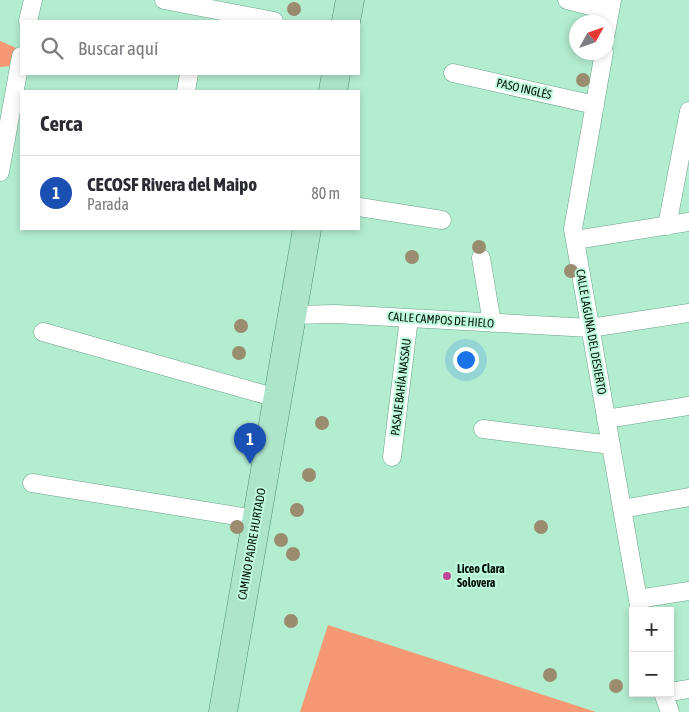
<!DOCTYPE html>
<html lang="es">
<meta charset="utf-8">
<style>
:root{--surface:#fff;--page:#f2f2f3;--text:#2b2b33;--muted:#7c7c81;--line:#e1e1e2;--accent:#c04597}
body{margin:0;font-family:"Asap Condensed",sans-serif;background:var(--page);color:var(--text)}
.controls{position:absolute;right:15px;bottom:15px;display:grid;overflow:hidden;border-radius:0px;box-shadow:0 2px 8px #0003}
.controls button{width:45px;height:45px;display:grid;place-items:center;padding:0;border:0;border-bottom:1px solid var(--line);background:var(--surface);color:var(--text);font:25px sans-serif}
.compass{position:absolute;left:569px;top:15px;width:45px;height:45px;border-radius:50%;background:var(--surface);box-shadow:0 2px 8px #0003;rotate:50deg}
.you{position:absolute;left:465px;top:359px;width:18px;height:18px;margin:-12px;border:4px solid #fff;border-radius:50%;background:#1a73e8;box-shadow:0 0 0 8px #1a73e833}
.badge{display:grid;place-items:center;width:32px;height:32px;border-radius:50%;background:var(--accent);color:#fff;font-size:16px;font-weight:700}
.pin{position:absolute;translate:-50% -41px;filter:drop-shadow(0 1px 2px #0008)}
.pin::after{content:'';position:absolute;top:26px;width:18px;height:15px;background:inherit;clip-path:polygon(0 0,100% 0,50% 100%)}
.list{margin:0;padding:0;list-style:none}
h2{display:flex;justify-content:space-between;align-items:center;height:65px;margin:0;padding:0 20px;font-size:21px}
h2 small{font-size:16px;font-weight:400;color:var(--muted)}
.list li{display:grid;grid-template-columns:32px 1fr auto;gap:15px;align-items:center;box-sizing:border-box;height:75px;padding:0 20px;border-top:1px solid var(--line)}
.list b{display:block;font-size:19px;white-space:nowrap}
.list p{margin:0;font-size:16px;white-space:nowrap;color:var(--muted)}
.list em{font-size:16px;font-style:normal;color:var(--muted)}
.icon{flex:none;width:28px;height:28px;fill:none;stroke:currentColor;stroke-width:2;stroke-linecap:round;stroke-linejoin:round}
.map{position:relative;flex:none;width:689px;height:712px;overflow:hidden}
.search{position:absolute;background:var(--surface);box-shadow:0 2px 8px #0003;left:20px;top:20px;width:340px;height:55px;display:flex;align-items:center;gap:12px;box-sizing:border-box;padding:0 18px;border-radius:0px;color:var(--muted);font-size:19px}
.panel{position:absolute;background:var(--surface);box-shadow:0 2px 8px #0003;left:20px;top:90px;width:340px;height:140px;border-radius:0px}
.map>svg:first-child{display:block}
.green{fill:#f49973}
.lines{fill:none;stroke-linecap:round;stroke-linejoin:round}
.minor-casing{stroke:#6ba288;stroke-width:19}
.primary-casing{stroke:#4d8f71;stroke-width:29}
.minor{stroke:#fff;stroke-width:18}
.primary{stroke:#ade5cb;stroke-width:28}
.tree{fill:#9a8c6e}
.poi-dot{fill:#c04597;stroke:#c0fadd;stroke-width:2}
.labels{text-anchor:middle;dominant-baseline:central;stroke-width:4;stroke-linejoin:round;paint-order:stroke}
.street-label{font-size:12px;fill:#001008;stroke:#c0fadd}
.poi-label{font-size:12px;font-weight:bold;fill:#001008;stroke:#c0fadd;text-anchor:start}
</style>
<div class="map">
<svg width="689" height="712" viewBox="0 0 689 712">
<rect width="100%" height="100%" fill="#b3edd0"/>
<path class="green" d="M 0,41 L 21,50 L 12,66 L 0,67 Z
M 328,625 L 596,712 L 300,712 Z"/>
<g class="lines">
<defs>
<path id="minor" d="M 164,0 L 274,21
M 567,0 L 610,11
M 28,21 L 33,0
M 606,33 L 612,0
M 604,52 L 573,229 L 640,611
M 453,73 L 595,105
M 186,91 L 189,74
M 0,172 L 21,56
M 359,207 L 442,220
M 667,226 L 689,111
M 575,240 L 689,222
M 481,258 L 492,323
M 291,315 L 336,314 L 590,328 L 689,313
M 43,332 L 277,398
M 606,419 L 689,406
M 483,429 L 611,445
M 392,457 L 409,318
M 32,483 L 256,519
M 622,509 L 689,497
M 638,599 L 689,591
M 670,692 L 689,689
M 663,693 L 670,712"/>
<path id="primary" d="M 346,21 L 350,0
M 333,91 L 336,74
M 223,712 L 307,229"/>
</defs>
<use href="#minor" class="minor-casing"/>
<use href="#primary" class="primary-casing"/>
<use href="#minor" class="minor"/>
<use href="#primary" class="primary"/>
</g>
<g class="tree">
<circle cx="294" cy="9" r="7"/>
<circle cx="583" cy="80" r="7"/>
<circle cx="479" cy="247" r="7"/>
<circle cx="412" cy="257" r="7"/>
<circle cx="571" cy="271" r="7"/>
<circle cx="241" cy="326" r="7"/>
<circle cx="239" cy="353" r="7"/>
<circle cx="322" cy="423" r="7"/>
<circle cx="309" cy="475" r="7"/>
<circle cx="297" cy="510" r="7"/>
<circle cx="237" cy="527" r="7"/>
<circle cx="541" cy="527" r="7"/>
<circle cx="281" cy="540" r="7"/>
<circle cx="293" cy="554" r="7"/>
<circle cx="291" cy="621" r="7"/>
<circle cx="550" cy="675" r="7"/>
<circle cx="616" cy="686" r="7"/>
</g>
<circle class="poi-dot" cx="447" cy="576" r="5"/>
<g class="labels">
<g class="street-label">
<text transform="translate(524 89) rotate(13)">PASO INGLÉS</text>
<text transform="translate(441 320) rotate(4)">CALLE CAMPOS DE HIELO</text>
<text transform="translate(591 332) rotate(80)">CALLE LAGUNA DEL DESIERTO</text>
<text transform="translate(401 387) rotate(-83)">PASAJE BAHÍA NASSAU</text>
<text transform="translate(252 544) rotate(-80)">CAMINO PADRE HURTADO</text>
</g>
<g class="poi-label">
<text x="457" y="569">Liceo Clara<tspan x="457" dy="14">Solovera</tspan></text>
</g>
</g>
</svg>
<div class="controls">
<button>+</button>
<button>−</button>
</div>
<svg class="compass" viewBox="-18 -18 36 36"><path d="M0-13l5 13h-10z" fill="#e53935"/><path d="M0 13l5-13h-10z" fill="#7c7c81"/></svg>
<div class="you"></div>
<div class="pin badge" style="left:250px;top:464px;background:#1a4fb4">1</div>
<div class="search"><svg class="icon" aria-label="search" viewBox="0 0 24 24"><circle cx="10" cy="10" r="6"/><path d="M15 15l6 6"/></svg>Buscar aquí</div>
<section class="panel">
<h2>Cerca<small></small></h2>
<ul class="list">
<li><span class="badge" style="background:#1a4fb4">1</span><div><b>CECOSF Rivera del Maipo</b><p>Parada</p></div><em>80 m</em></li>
</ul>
</section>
</div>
